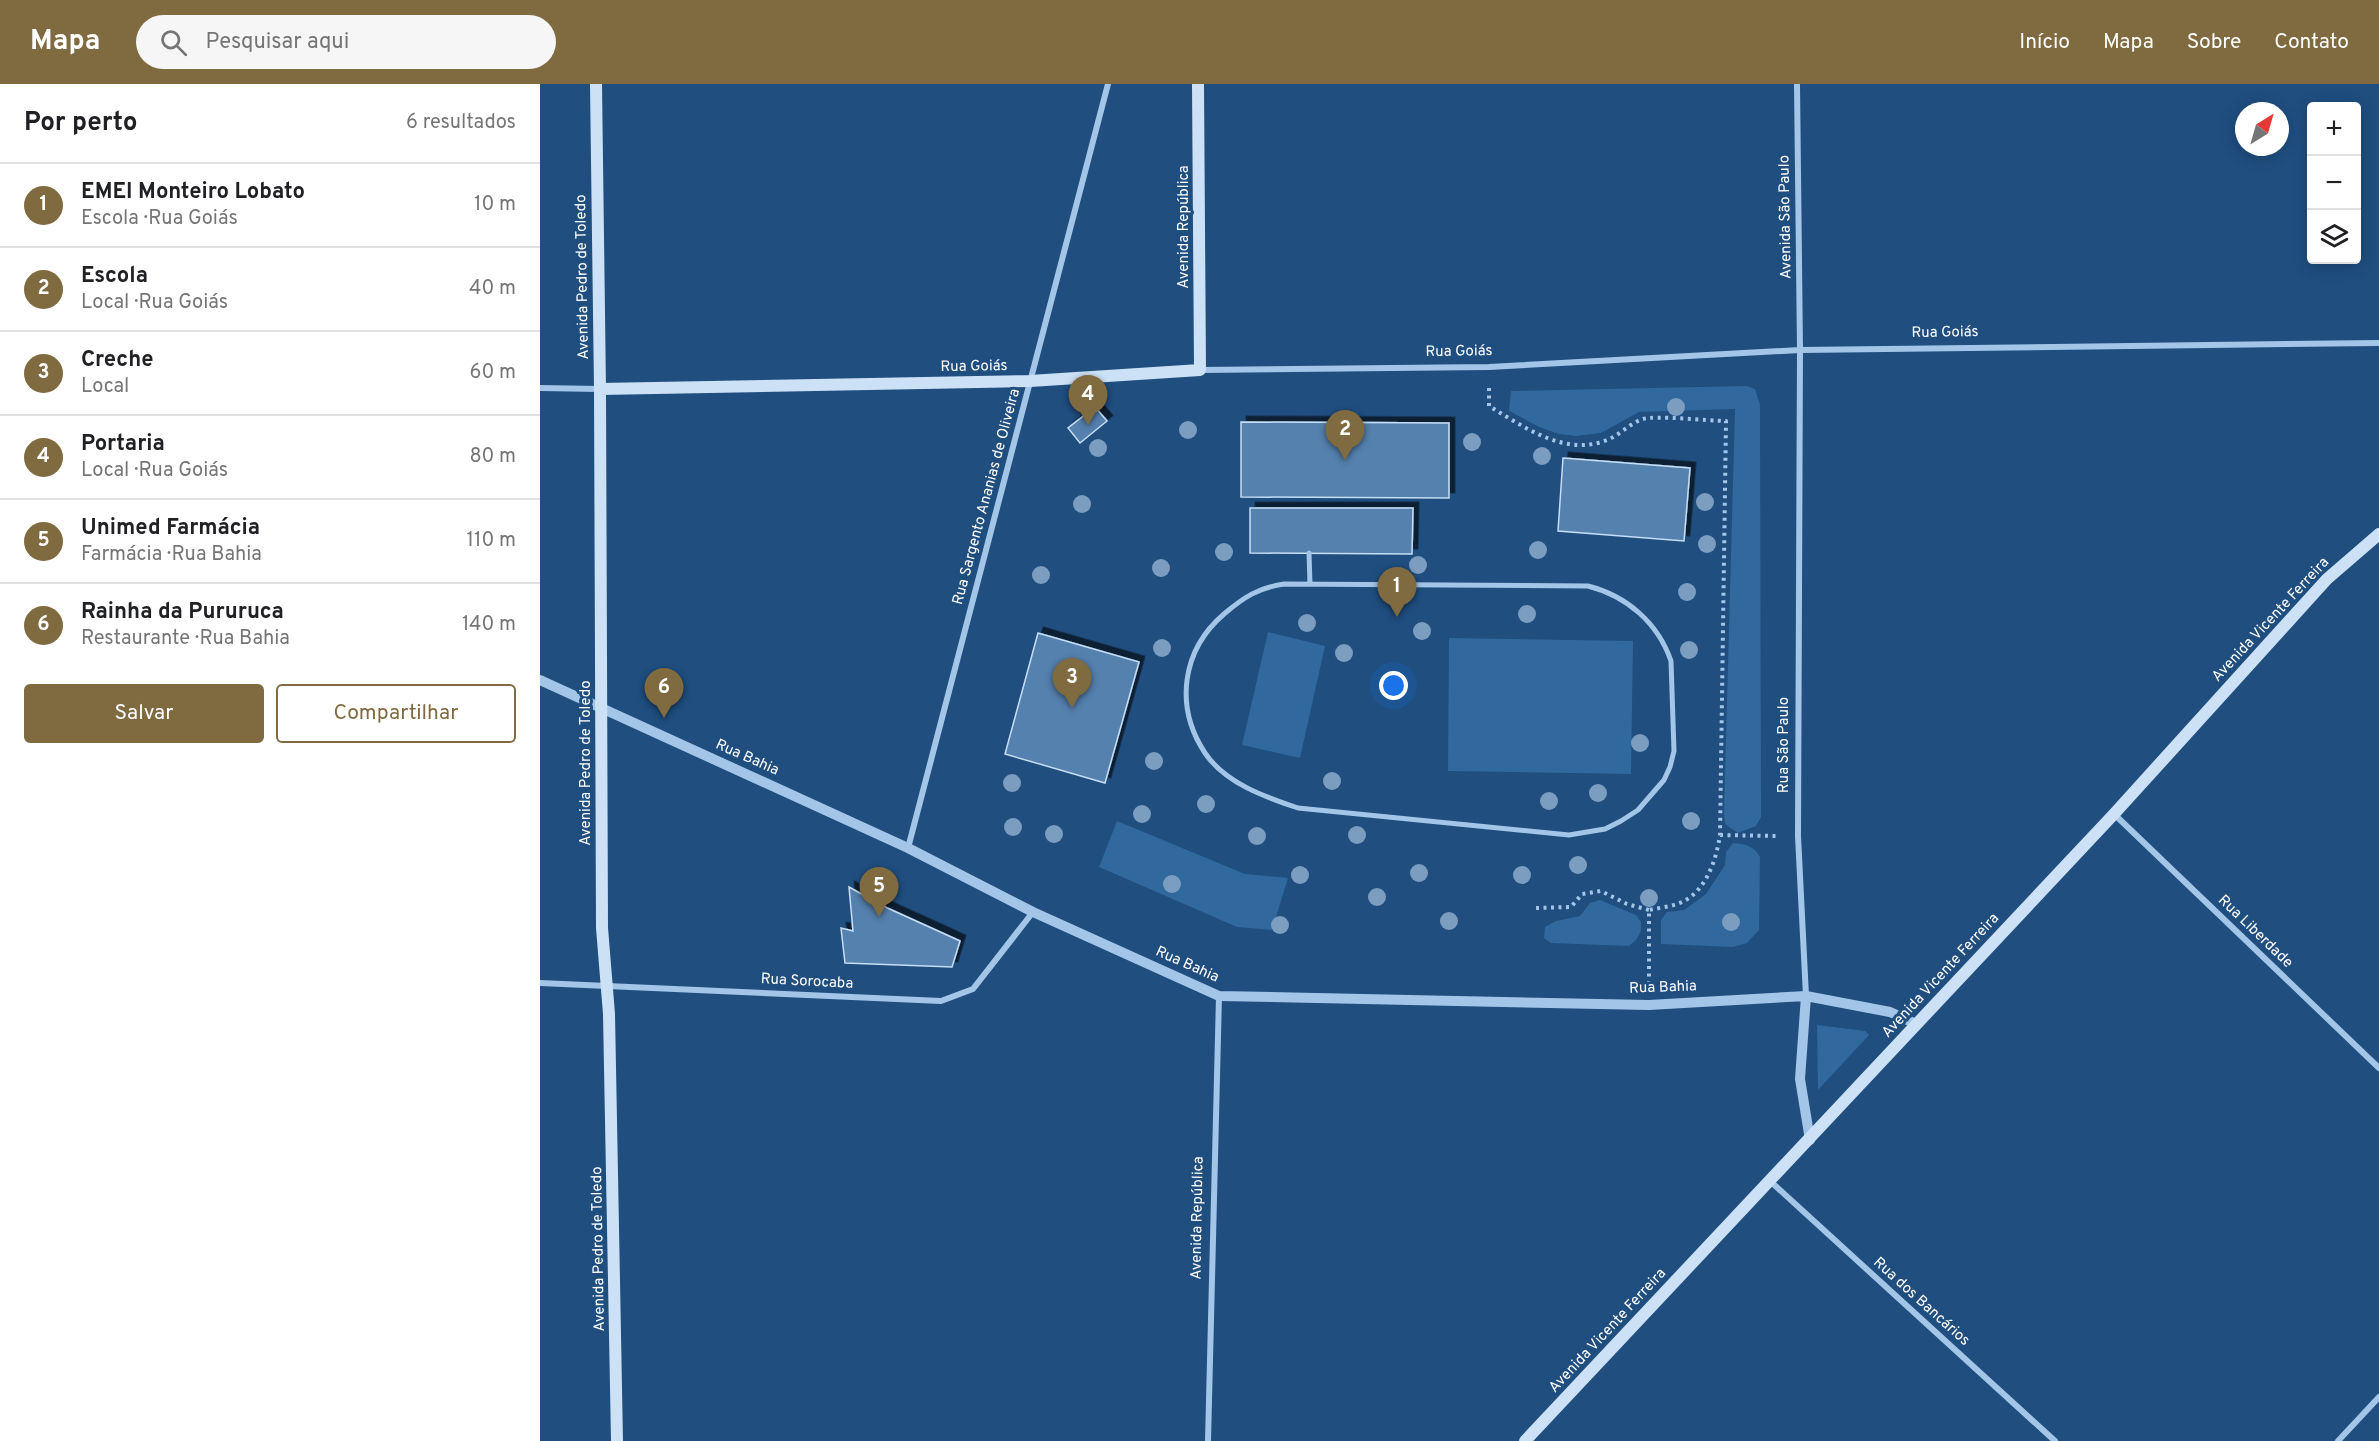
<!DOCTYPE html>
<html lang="pt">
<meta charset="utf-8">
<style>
:root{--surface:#fff;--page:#f6f6f6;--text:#202124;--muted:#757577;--line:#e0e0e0;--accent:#806a40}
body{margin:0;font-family:Overpass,sans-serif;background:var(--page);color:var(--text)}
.controls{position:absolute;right:18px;top:18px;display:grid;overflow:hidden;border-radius:6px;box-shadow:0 3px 15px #0003}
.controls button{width:54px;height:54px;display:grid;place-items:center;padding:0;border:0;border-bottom:2px solid var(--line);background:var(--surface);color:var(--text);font:30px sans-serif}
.compass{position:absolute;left:1695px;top:18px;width:54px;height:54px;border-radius:50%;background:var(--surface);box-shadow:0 3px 15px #0003;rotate:37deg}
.you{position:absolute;left:854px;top:602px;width:21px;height:21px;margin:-15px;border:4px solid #fff;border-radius:50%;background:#1a73e8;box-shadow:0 0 0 9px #1a73e833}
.badge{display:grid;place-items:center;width:39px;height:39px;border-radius:50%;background:var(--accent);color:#fff;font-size:20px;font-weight:700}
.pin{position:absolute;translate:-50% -50px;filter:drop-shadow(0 2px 3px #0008)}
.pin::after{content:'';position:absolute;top:32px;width:21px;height:18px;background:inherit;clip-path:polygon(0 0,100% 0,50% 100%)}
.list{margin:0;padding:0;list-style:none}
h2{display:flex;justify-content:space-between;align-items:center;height:78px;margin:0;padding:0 24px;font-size:26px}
h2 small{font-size:20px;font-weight:400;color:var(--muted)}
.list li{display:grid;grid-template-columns:39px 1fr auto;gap:18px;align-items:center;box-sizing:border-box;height:84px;padding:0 24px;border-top:2px solid var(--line)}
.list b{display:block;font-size:22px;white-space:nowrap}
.list p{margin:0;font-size:20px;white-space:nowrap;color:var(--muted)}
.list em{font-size:20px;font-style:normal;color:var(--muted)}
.actions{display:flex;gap:12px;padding:18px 24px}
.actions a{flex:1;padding:14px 0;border:2px solid var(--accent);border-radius:6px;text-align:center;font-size:21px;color:var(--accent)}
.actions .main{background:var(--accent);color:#fff}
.icon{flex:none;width:33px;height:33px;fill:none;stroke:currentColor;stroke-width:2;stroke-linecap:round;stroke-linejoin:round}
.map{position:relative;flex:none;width:1839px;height:1357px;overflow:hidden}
header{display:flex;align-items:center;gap:36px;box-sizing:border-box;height:84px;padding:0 30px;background:var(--accent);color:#fff}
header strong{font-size:28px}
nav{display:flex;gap:33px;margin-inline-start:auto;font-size:21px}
.search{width:420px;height:54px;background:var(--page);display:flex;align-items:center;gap:15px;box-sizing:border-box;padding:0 21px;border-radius:33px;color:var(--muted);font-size:22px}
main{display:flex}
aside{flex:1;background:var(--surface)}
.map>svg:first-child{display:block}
.green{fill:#31689d}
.building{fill:#5481ae;stroke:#c6def6;stroke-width:1.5;filter:url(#shadow)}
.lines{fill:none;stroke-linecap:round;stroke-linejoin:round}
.path{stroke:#a3c6e8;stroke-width:4;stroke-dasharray:3 4.5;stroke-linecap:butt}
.pedestrian{stroke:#a3c6e8;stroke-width:5}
.minor{stroke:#a3c6e8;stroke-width:6}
.tertiary{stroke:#a3c6e8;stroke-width:10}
.secondary{stroke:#cde1f6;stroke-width:12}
.tree{fill:#7b9dc0}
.labels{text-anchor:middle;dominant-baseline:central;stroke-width:6;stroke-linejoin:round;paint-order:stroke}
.street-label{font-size:15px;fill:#fff;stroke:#1f4e7f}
</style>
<header>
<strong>Mapa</strong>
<div class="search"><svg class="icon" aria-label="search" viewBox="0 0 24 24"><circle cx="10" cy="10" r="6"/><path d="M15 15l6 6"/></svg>Pesquisar aqui</div>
<nav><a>Início</a><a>Mapa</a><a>Sobre</a><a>Contato</a></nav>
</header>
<main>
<aside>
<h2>Por perto<small>6 resultados</small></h2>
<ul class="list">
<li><span class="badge">1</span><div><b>EMEI Monteiro Lobato</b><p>Escola · Rua Goiás</p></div><em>10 m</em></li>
<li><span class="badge">2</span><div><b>Escola</b><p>Local · Rua Goiás</p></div><em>40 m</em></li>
<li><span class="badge">3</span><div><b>Creche</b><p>Local</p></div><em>60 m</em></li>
<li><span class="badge">4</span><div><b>Portaria</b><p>Local · Rua Goiás</p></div><em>80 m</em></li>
<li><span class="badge">5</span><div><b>Unimed Farmácia</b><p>Farmácia · Rua Bahia</p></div><em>110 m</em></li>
<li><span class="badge">6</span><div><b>Rainha da Pururuca</b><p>Restaurante · Rua Bahia</p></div><em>140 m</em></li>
</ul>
<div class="actions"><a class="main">Salvar</a><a>Compartilhar</a></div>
</aside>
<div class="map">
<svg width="1839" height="1357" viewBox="0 0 1839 1357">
<defs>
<filter id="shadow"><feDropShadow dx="5.5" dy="-5.5" stdDeviation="0" flood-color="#0009"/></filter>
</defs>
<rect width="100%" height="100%" fill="#1f4e7f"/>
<path class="green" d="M 1207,302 L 1215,305 L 1220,321 L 1221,733 L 1216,742 L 1198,749 L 1185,740 L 1184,728 L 1195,325 L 1099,328 L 1061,349 L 1036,352 L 1019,350 L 999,343 L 969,327 L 971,307 Z
M 728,548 L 785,562 L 760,674 L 702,661 Z
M 909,554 L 1093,557 L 1091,690 L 908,687 Z
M 577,737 L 705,790 L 748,794 L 732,846 L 697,843 L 559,783 Z
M 1193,759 C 1206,760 1214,762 1220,773 L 1219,846 L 1207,859 L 1193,863 L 1121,860 L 1121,836 L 1127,828 L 1144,826 L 1166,810 L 1185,781 L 1186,768 Z
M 1060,816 L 1096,831 L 1101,838 L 1101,847 L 1096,856 L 1089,862 L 1011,859 L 1004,854 L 1005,843 L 1016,837 L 1040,832 L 1050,819 Z
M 1277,941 L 1325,947 L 1329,951 L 1278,1006 Z"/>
<path class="building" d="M 555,323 L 567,337 L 540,359 L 528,344 Z
M 701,338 L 909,339 L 909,414 L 701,413 Z
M 1023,374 L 1150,384 L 1144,457 L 1018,447 Z
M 710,424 L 873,424 L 872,470 L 710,469 Z
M 498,549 L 599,578 L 565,699 L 465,670 Z
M 309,803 L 343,822 L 420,857 L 412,883 L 305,879 L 301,844 L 313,847 Z"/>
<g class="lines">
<path class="path" d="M 949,304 L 949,322 C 984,343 1025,373 1067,356 C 1080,351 1090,339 1103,335 C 1115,331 1170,337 1186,337 L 1180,751 C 1176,777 1165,811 1137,820 C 1128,823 1118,824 1109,826 L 1109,899
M 1180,751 L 1239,752
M 996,824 L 1031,823 L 1042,810 L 1061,807 L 1087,820 L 1109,826"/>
<path class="pedestrian" d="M 769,469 L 770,500
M 744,500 L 1048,502 C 1087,512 1118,539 1131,577 L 1134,667 L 1130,683 L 1124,696 L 1098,726 L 1081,737 L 1065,745 L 1029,751 L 758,724 C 725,713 685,699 665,669 C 634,622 642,566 684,530 C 704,513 718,504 744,500 Z"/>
<path class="minor" d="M 1257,0 L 1260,266 L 1258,752 L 1266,912
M 660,286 L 949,283 L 1260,266 L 1839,259
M 0,304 L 60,305
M 1574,730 L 1839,984
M 368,764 L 568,0
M 0,899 L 401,917 L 433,905 L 493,828
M 1230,1097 L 1515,1357
M 668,1357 L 679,912
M 1798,1357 L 1839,1313"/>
<path class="tertiary" d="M 0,596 L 368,764 L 493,828 L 679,912 L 1109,921 L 1266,912 L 1350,928 L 1376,940
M 1266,912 L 1260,995 L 1270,1056"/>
<path class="secondary" d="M 56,0 L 60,305 L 62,844 L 69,930 L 77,1357
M 60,305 L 490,297 L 660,286 L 658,0
M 985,1357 L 1574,730 L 1787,495 L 1839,450"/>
</g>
<g class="tree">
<circle cx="1136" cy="323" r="9"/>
<circle cx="648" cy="346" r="9"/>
<circle cx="932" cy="358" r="9"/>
<circle cx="558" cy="364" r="9"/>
<circle cx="1002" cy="372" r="9"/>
<circle cx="1165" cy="418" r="9"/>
<circle cx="542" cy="420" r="9"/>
<circle cx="1167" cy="460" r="9"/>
<circle cx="998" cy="466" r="9"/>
<circle cx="684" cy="468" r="9"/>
<circle cx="878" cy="481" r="9"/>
<circle cx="621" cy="484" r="9"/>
<circle cx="501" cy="491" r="9"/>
<circle cx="1147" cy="508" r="9"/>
<circle cx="987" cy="530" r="9"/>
<circle cx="767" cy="539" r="9"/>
<circle cx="882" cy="547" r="9"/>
<circle cx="622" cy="564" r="9"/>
<circle cx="1149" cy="566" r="9"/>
<circle cx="804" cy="569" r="9"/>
<circle cx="1100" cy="659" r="9"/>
<circle cx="614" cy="677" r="9"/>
<circle cx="792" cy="697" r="9"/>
<circle cx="472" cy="699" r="9"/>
<circle cx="1058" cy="709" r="9"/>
<circle cx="1009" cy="717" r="9"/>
<circle cx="666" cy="720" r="9"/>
<circle cx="602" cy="730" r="9"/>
<circle cx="1151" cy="737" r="9"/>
<circle cx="473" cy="743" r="9"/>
<circle cx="514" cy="750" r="9"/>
<circle cx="817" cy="751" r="9"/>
<circle cx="717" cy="752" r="9"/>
<circle cx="1038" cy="781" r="9"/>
<circle cx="879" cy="789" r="9"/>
<circle cx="760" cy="791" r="9"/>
<circle cx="982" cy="791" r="9"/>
<circle cx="632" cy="800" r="9"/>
<circle cx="837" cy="813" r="9"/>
<circle cx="1109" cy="814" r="9"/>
<circle cx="909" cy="837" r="9"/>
<circle cx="1191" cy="838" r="9"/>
<circle cx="740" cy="841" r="9"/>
</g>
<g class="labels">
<g class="street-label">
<text transform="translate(1246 133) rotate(-91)">Avenida São Paulo</text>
<text transform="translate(644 143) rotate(-90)">Avenida República</text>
<text transform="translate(43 193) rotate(-91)">Avenida Pedro de Toledo</text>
<text transform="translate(1405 249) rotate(-1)">Rua Goiás</text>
<text transform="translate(919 268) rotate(-1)">Rua Goiás</text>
<text transform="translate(434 283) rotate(-1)">Rua Goiás</text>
<text transform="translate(447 413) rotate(-75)">Rua Sargento Ananias de Oliveira</text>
<text transform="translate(1731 536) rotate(-47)">Avenida Vicente Ferreira</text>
<text transform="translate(1244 661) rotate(-90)">Rua São Paulo</text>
<text transform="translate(207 674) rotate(24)">Rua Bahia</text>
<text transform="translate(46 679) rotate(-90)">Avenida Pedro de Toledo</text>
<text transform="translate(1715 848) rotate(44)">Rua Liberdade</text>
<text transform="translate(647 881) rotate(24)">Rua Bahia</text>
<text transform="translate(1401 892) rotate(-47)">Avenida Vicente Ferreira</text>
<text transform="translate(267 898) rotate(3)">Rua Sorocaba</text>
<text transform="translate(1123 904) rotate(-2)">Rua Bahia</text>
<text transform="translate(658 1134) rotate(-89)">Avenida República</text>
<text transform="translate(59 1165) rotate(-91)">Avenida Pedro de Toledo</text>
<text transform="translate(1381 1218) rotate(42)">Rua dos Bancários</text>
<text transform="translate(1068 1247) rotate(-47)">Avenida Vicente Ferreira</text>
</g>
</g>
</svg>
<div class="controls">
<button>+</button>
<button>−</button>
<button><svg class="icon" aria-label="layers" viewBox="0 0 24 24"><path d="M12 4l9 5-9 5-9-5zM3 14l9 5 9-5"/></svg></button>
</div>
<svg class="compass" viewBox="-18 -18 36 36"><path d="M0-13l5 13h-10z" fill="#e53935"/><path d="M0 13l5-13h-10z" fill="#757577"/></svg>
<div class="you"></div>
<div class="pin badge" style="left:857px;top:533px">1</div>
<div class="pin badge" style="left:805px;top:376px">2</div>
<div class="pin badge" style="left:532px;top:624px">3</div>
<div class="pin badge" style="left:548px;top:341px">4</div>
<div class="pin badge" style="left:339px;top:833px">5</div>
<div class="pin badge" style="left:124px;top:634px">6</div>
</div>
</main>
